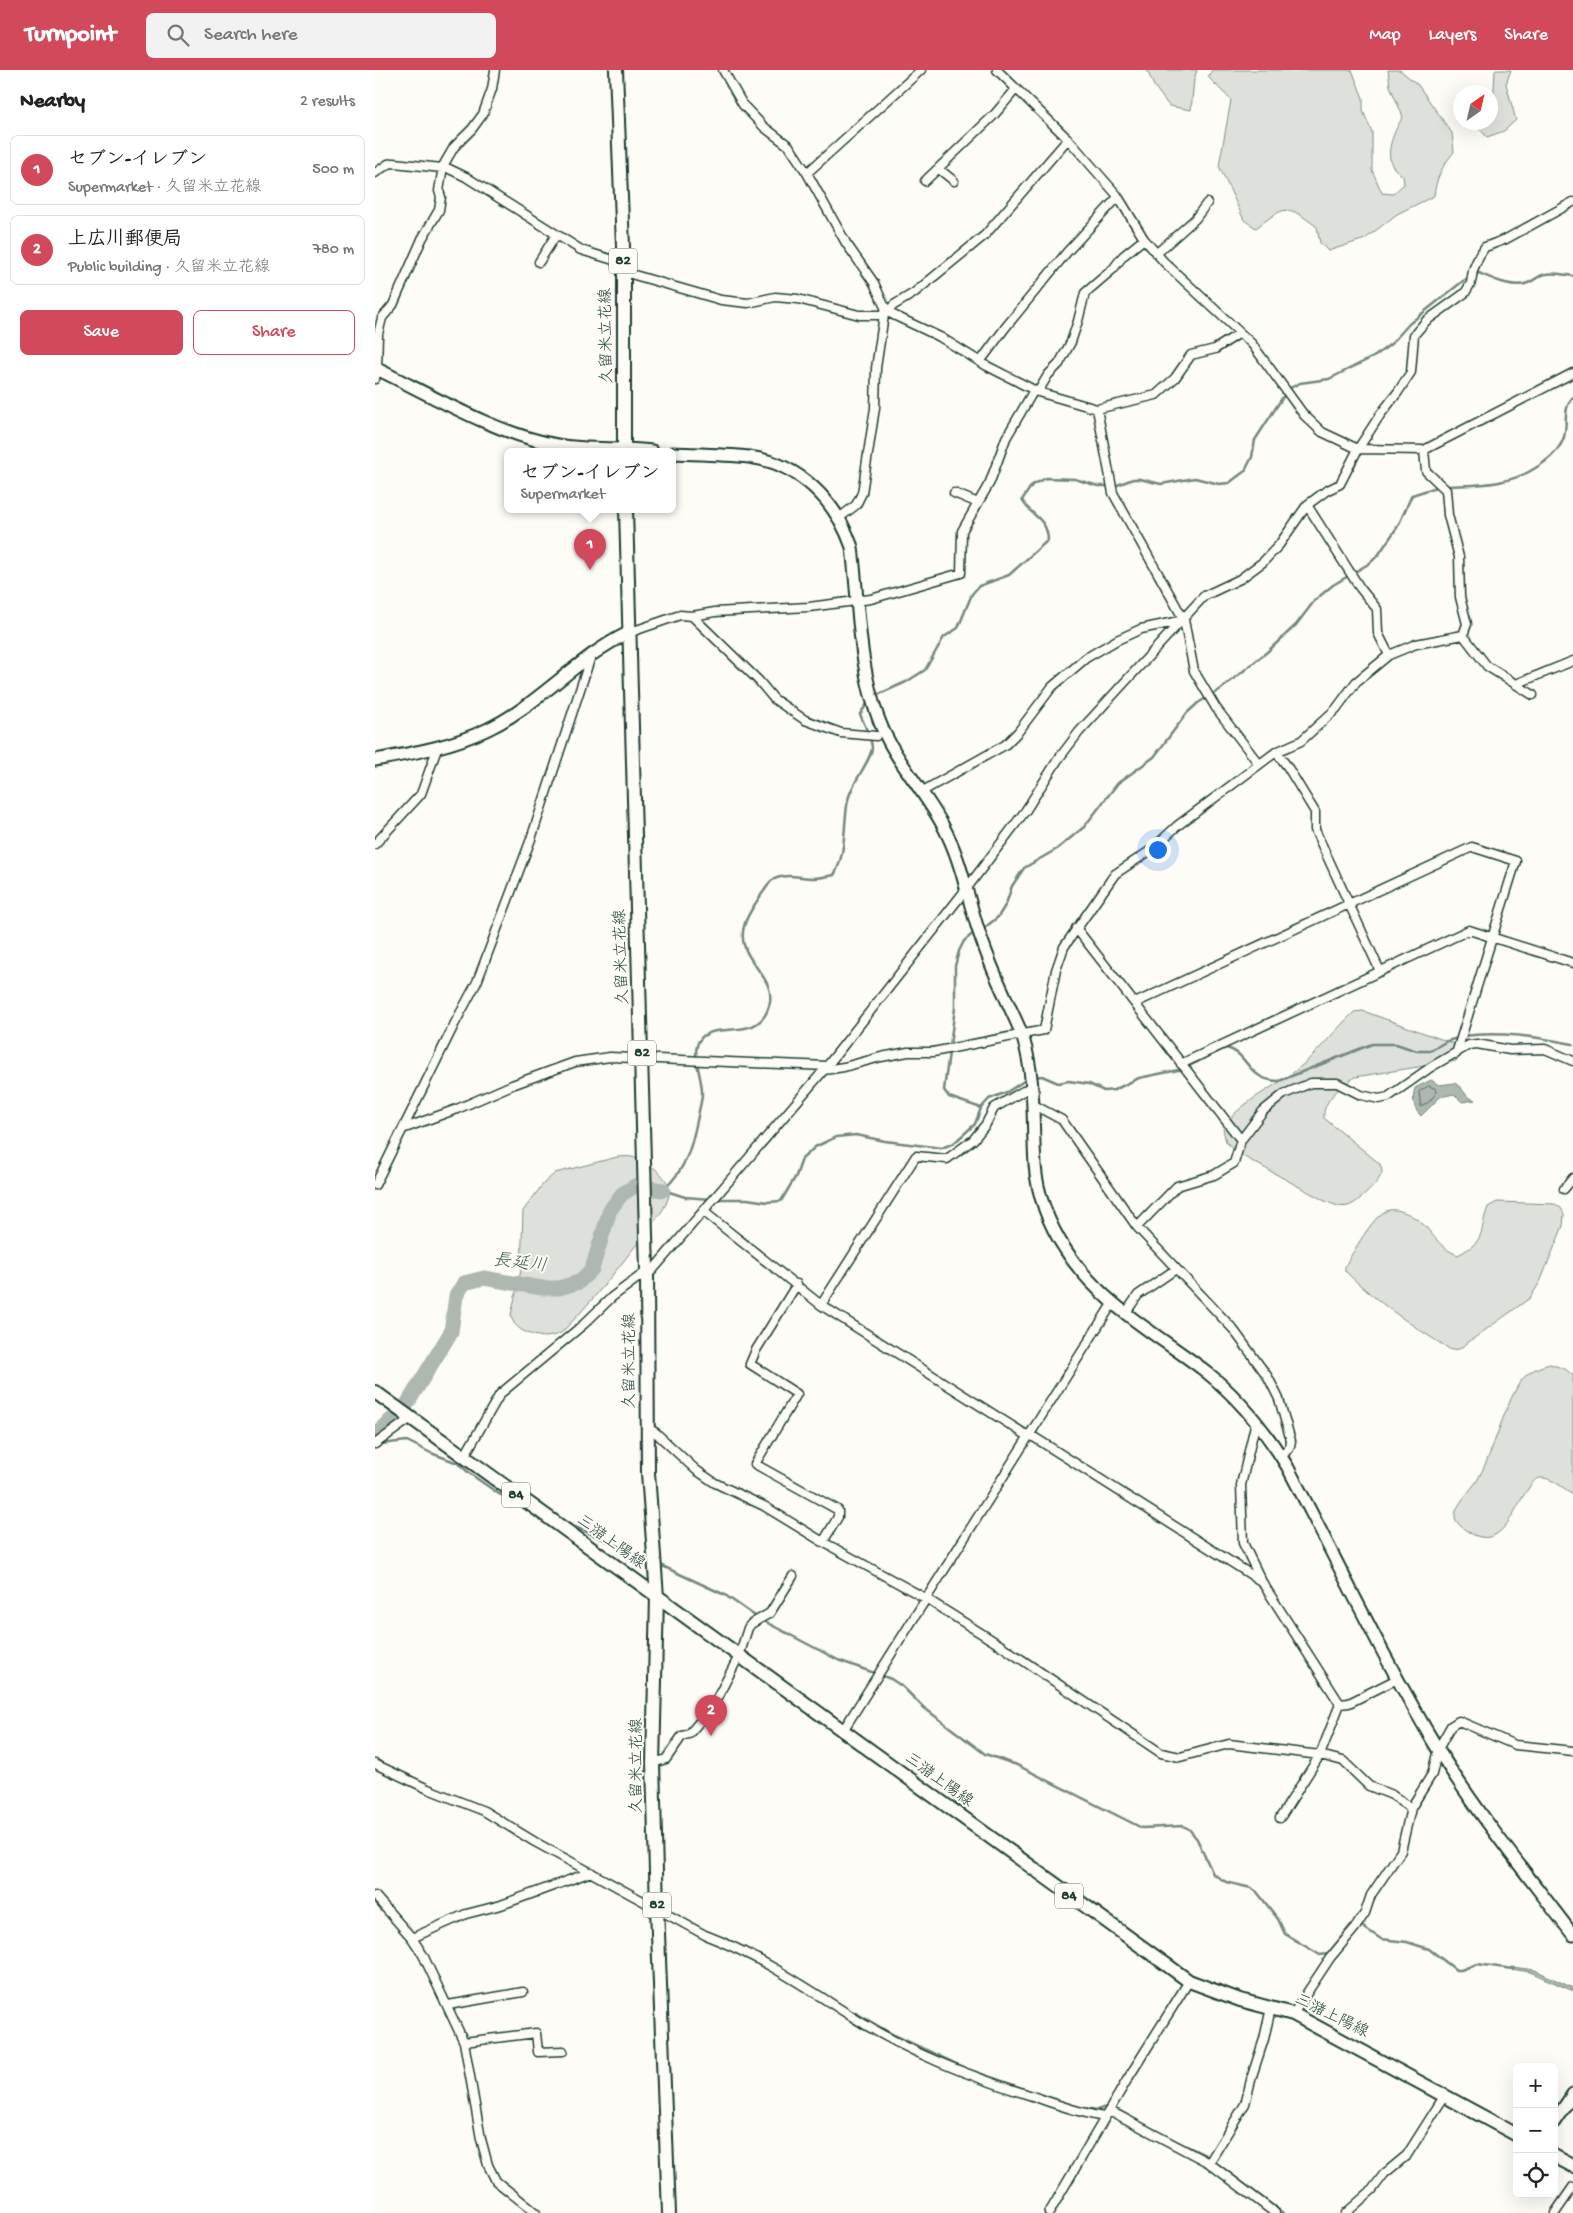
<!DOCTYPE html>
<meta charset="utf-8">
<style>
:root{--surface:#fff;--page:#f2f2f2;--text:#222;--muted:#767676;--line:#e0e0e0;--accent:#d1495b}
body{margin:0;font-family:"Gochi Hand","Klee One",sans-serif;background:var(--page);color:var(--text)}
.controls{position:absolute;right:15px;bottom:15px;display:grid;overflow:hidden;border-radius:8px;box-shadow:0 5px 20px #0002}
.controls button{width:45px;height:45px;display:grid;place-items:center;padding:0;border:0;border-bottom:1px solid var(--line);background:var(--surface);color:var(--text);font:25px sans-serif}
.compass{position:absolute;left:1078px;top:15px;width:45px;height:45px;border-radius:50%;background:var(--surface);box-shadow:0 5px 20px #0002;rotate:34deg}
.you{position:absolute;left:782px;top:779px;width:18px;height:18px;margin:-12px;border:4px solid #fff;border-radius:50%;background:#1a73e8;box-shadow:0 0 0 8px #1a73e833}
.badge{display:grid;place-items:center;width:32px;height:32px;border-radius:50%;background:var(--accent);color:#fff;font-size:16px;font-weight:700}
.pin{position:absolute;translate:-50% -41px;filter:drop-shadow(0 1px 2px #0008)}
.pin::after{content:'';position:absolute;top:26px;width:18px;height:15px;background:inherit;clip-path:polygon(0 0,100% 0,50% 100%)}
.popup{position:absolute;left:129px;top:378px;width:172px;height:65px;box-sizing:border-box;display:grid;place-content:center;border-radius:8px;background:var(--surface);filter:drop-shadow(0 1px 4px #0005);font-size:16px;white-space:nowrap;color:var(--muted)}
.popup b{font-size:19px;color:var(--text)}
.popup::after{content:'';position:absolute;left:50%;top:100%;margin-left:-10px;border:10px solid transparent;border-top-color:var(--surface)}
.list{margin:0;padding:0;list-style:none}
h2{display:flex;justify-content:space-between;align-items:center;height:65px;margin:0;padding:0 20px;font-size:21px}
h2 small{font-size:16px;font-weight:400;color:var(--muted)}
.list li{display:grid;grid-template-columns:32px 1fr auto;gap:15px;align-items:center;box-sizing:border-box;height:70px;margin:0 10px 10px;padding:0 10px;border:1px solid var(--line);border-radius:8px}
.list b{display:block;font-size:19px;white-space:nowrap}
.list p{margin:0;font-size:16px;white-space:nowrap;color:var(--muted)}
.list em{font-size:16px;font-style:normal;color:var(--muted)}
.actions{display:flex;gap:10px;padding:15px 20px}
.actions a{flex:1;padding:11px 0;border:1px solid var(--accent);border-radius:8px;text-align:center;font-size:18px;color:var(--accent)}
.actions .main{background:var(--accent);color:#fff}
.icon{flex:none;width:28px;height:28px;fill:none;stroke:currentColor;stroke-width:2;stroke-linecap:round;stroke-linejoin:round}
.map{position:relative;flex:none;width:1198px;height:2143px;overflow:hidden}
header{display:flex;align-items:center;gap:30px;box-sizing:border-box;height:70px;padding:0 25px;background:var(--accent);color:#fff}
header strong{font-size:24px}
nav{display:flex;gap:28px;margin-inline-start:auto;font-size:18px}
.search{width:350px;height:45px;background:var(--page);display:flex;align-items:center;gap:12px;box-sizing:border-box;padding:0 18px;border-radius:8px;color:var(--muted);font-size:19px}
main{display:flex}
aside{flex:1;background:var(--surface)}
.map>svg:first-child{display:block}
.green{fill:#dde0db;stroke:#7e8e88}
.water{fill:#aeb8b1;stroke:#75877f}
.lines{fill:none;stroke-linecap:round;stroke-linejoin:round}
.shore{stroke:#586e66;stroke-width:1}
.stream{stroke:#75877f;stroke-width:2.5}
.river{stroke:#aeb8b1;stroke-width:15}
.street-casing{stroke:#1f3d34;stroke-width:11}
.secondary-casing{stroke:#1f3d34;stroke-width:15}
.primary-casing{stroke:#1f3d34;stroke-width:16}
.street{stroke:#fdfcf7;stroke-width:8}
.secondary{stroke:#fdfcf7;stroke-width:11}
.primary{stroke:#fdfcf7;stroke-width:12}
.labels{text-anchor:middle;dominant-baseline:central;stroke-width:4;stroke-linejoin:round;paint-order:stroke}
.shield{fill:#fdfcf7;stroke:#62766e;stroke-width:1}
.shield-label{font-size:15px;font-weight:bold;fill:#1f3d34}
.street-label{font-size:16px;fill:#1f3d34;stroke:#fdfcf7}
.water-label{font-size:18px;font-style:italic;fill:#435c53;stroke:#fdfcf7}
</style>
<header>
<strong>Turnpoint</strong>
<div class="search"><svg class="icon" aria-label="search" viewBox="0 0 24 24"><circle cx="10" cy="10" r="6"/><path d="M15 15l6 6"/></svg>Search here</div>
<nav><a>Map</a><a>Layers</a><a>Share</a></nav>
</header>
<main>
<aside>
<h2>Nearby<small>2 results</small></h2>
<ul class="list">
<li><span class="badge">1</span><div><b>セブン-イレブン</b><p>Supermarket · 久留米立花線</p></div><em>500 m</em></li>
<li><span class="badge">2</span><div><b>上広川郵便局</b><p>Public building · 久留米立花線</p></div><em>780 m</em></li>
</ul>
<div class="actions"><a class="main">Save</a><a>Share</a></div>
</aside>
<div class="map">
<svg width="1198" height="2143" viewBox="0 0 1198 2143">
<rect width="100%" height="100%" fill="#fdfcf7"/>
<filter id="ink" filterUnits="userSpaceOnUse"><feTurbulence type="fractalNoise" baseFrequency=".02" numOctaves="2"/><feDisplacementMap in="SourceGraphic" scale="10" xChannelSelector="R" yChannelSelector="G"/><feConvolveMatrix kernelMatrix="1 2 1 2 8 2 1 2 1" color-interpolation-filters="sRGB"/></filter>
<g filter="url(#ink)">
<path class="green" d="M 772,0 L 822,0 L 819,10 L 816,40 L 794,36 L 779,16 Z
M 837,0 L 977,0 L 988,28 L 988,41 L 997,62 L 997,100 L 1007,123 L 1018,124 L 1029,114 L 1028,106 C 1026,104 1021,101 1019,98 C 1008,84 1020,59 1028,47 L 1015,16 L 1013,0 L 1025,0 L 1043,15 L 1077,63 L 1079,82 C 1067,96 1061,108 1059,126 L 1022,144 L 990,169 L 953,181 L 945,173 L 942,157 C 912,134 911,135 881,158 L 869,150 L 844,96 L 856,30 L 833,7 Z
M 1120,0 L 1136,0 L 1131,14 L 1141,50 L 1129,61 L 1112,67 L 1099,53 L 1116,52 L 1116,38 L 1118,37 Z
M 988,941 L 1077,973 L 1087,981 L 1081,991 L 980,1007 C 966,1016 947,1031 949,1048 L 1005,1094 C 1006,1097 1007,1099 1007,1102 C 1006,1111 982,1134 973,1136 C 965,1138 957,1134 950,1131 L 864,1084 L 851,1072 L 848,1059 C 861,1033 902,1017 925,997 C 945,980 960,960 979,942 Z
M 242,1087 C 246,1087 252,1086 257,1087 C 271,1090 298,1108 294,1125 C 291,1139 280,1150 272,1161 C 245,1196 217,1232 186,1263 C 181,1265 175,1267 170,1267 C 157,1266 138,1260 136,1245 L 146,1200 L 148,1141 L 168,1114 L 180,1103 Z
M 1122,1132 L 1180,1134 L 1186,1138 L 1189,1144 L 1188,1156 L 1165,1212 L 1155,1228 L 1084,1279 L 1076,1280 C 1039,1257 1001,1232 970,1201 L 970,1196 C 978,1183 997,1147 1011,1141 C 1022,1136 1041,1147 1049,1155 C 1060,1167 1066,1179 1083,1185 C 1113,1169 1103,1163 1113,1137 Z
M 1175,1294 L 1190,1299 L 1198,1305 L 1198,1424 C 1189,1419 1175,1406 1164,1408 C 1159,1409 1156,1415 1153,1419 C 1139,1437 1129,1478 1099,1465 C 1093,1462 1081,1455 1080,1447 C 1079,1436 1098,1418 1103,1409 C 1119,1380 1126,1346 1142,1317 C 1149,1304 1161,1297 1175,1294 Z"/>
<path class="water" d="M 1056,1010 L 1064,1015 L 1080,1013 L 1086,1018 L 1093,1027 L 1100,1030 L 1087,1032 L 1079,1024 L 1065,1027 L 1046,1046 C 1038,1039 1037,1027 1040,1018 Z
M 1137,1897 L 1160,1900 L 1198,1918 L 1198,1921 L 1155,1902 L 1136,1899 Z"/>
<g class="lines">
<path class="shore" d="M 1054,1016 L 1061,1019 L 1062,1022 L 1055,1031 L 1046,1037 L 1044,1022 Z"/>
<path class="stream" d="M 1100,205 L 1104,203 C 1118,209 1139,219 1153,213 C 1160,210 1164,205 1171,204 C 1179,202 1189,205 1198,206
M 1070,416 C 1089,415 1109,416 1128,411 C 1150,407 1182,389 1189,367 C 1193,353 1187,339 1198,327
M 500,626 L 531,612 L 550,600 L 569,567 L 583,558 L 597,524 L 604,516 L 634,505 L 673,470 C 672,447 657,448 647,430 L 657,415 L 671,408 L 700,409 L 723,416 L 740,416 L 758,409 L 765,409 L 786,414 L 820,408 L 844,414 L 854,413 L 870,401 L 877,387 L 880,370 L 913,319 L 925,313 L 954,309 L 1000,286 L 1017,273 L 1034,254 L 1088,211 L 1095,207
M 608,859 L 623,847 L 631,834 L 637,816 L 649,798 L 682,779 L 709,757 L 743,713 L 779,687 L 812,643 L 823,633 L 846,619 L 892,582 L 921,555 L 940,530 L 958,515 L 995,493 L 1004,484 L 1023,456 L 1037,425 L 1065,416
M 600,862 L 589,871 L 584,881 L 580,896 L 580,938 L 569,1020 L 574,1027 L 606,1038
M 1088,966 C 1126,961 1161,967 1198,974
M 659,1007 L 667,1006 L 683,1013 L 694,1011 L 714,1014 L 729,1021 L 739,1020 L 764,1008 L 808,999 L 851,978 C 873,982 872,1011 904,1011 L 997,974 L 1021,974 L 1042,981 L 1055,981 L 1072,971 L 1083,968
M 288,1120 C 312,1099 317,1075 323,1046 C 324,1039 327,1031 327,1024 C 328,1007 314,982 326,968 C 343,951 384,972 394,936 C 404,904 357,890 370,853 C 375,839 387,824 396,811 C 409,802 424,808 439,808 C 446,808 453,806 459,805 C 472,783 468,754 473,730 C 476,713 497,690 497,677 C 496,667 489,654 485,644 L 494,631
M 288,1120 L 310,1127 L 335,1129
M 341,1129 L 372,1129 L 392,1132 L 406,1131 L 421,1106 L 427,1089 L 440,1077 L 461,1067 L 481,1065 L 510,1071 L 567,1078 L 579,1073 L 600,1054 L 606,1038 L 614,1029 L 632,1022 L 652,1009
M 5,1374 L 32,1371 L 56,1383 L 83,1393 L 94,1403 L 124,1424 L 141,1431
M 189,1452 L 275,1490
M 283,1494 L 350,1525 L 383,1548 L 463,1590 L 516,1609 L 528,1617 L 548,1637 L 610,1684 L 642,1695 L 767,1758 L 808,1756 L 814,1759 L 822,1769 L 838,1804 L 851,1812 L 876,1818 L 882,1822 L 903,1849 L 910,1864 L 945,1885 L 953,1884 L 979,1851 L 1006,1869 L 1032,1872 L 1054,1879 L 1081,1900 L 1086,1900 L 1102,1894 L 1138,1899
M 479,1942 L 519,1965 L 592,1999 L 702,2037 L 722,2040 L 731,2037 L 745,2041 L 779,2060
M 786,2064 L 832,2086 L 908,2143"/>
<path class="river" d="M 0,1364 L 29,1339 L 76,1262 L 81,1226 L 89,1213 L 109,1208 L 167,1218 L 184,1218 L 204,1212 L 217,1199 L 235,1140 L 247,1124 L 260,1116 L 288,1120"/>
<defs>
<path id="street" d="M 348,0 L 368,35 L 389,57 L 414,76 L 432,103 L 471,173 L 499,213 L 512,242 L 565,267 L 612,296 L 663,322 L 722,339 L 781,325 L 800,308 L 816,285 L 840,279 L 865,263
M 622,0 L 693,69 L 742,125 L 769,169 L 789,192 L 877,274 L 929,345 L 947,362 L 983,379 L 1049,380 L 1198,303
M 68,96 L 91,107 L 206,180 L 248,193
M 564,99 L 579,111
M 0,103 L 13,94 L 19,93 L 67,98
M 432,103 L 546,0
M 550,111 L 619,45 L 641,19
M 782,183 L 820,149 L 832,133
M 164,192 L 181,165
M 249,202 L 346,230 L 373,233 L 400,227 L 423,229 L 484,245 L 509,245
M 605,292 L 630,258 L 692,182 L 743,127
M 0,309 L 2,299 L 3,264 L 7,248 L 18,235 L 47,169 L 64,140 L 66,127 L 64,121 L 68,96 L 79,77 L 97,59 L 108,44 L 117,19 L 120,0
M 663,322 L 673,305 L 684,294 L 696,272 L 703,251 L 710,223 L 738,199 L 748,186 L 769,169
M 722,339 L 738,423 L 809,550 L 819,601 L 841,638 L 884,694
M 1049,380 L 1051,401 L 1071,420 L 1073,445 L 1084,487 L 1085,527 L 1092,554 L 1088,565
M 579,423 L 603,433
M 932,435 L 985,518 L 1002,539 L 1003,563 L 1014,585
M 464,448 L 481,435 L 487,423 L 500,338 L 501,298 L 509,245 L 519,235 L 539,223 L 610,165 L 693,69
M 317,546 L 384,611 L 399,629 L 430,650 L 466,663 L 501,666
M 253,563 L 305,545 L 317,546 L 340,542 L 434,537 L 496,529 L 586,503 L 587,461 L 615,412 L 631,368 L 659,320
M 1088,565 L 1112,596 L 1158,625
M 1141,614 L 1198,591
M 901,682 L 912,696 L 940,742 L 940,760 L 1005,901
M 546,722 L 630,675 L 643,662 L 677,617 L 711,588 L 742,570 L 766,559 L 809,550
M 0,774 L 46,724 L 62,679
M 701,858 L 866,1070
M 760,933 L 1097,777 L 1141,791 L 1081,984
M 806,994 L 1094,860 L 1198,893
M 449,1000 L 469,997 L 506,987 L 533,982 L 558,982 L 669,960 L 681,900 L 689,877 L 740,804 L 776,780 L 802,756 L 901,682 L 926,671 L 961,639 L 981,612 L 1014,585 L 1041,574 L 1088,565
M 659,1035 L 687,1050 L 762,1157 L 858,1259 L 893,1307 L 904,1329 L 916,1371 L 915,1376 L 907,1387
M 30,1058 L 82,1039 L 137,1015 L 200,992 L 235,987 L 452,996
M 0,1115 L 80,953 L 102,912 L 156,769 L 216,586
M 1189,1119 L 1198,1108
M 328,1141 L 446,1235 L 653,1366
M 762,1157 L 802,1116 L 839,1105 L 859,1093 L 866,1070 L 888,1041 L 909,1024 L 936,1013 L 962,1013 L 986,1025 L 1004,1029 L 1013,1027 L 1056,997 L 1094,975 L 1102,974 L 1135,980 L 1170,979 L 1198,991
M 422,1214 L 381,1280 L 375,1294 L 422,1324 L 380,1394 L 463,1440 L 463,1447 L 448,1472
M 446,1235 L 541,1086 L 572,1089 L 598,1070 L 611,1054 L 619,1038 L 657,1016
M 750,1244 L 763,1225 L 801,1199
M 881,1351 L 866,1415 L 868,1473 L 887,1512 L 965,1634 L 945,1685 L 905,1748
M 272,1358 L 280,1362 L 321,1400 L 340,1413 L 389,1436 L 448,1472 L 550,1528 L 628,1577 L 786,1683 L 805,1687 L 854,1674 L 945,1685 L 968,1691 L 994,1716 L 1017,1725 L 1036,1738
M 654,1364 L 886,1511
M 0,1374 L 36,1348
M 89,1387 L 125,1324 L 209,1254 L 237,1227 L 272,1201 L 277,1201 L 449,1000 L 592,818 L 651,740 L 682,691 L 704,662 L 829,526 L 865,509 L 888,492 L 904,475 L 932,435 L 951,421 L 965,414 L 983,379 L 1005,345 L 1023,322 L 1036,302 L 1039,265 L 1051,251 L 1090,223 L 1096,213 L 1098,200 L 1104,186 L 1110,177 L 1131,169 L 1198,132
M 965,1634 L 974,1633 L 1022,1609
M 467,1662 L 737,1234
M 278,1693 L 291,1689 L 307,1666 L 314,1664 L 338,1636 L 364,1586 L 373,1558 L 376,1554 L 395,1543 L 418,1506
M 0,1694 L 53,1719 L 109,1741 L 160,1772 L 330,1865 C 383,1885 429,1916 476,1946 C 532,1982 594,2006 657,2026 C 681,2034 704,2043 730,2047
M 0,1826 L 37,1868 L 48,1885 L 89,1972 L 106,2069 L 113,2095 L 121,2111 L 161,2143
M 37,1868 L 91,1844 L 126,1835 L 216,1802
M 73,1935 L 148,1922
M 918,1944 L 955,1888 L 980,1858 L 990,1843 L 996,1825 L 1026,1781 L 1036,1738 L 1057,1704 L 1063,1679 L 1076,1656 L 1084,1651 L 1140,1675 L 1198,1681
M 89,1972 L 161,1963 L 163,1982 L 188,1981
M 733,2042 L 741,2044 L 834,2093 L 900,2143
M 834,2093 L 870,2034 L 877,2006 L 889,1969 L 896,1938
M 674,2143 L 752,2010 L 814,1911
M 971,2143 L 997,2120 L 1009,2104 L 1032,2085 L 1070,2025
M 1180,2143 L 1198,2117"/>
<path id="secondary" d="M 0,298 C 56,325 121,364 182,375 C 214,381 245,377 277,381
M 298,383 C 323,384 349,384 374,387 C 424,393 461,431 477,477 C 484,534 483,596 504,650 C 518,688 548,719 567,754 C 587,790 592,828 605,865 C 612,885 620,905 629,924 C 635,939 643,953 648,968 C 661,1010 657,1051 660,1095 C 662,1124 674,1155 690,1179 C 725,1234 779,1262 829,1300 C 863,1327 890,1360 912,1396 C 962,1490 1007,1587 1062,1678 C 1102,1743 1151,1803 1198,1865
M 0,690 C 38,683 75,677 111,660 C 163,636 201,588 253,563
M 1179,2052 L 1198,2024"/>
<path id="primary" d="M 241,0 L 249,202 L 249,381
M 251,439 L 272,1201 L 273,1403 L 282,1527 L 278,1693 L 282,1838 L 294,2143
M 0,1322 L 814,1911 L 865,1930 L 918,1944 L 1142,2065
M 1179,2086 L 1198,2096"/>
</defs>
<use href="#street" class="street-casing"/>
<use href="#secondary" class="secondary-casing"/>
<use href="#primary" class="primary-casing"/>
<use href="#street" class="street"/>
<use href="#secondary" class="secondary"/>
<use href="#primary" class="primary"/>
</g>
</g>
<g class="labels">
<g class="shield">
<rect x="234" y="178.5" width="28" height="25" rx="4"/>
<rect x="253" y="970.5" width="28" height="25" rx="4"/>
<rect x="127" y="1412.5" width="28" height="25" rx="4"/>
<rect x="680" y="1813.5" width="28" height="25" rx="4"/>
<rect x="268" y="1822.5" width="28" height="25" rx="4"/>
</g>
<g class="shield-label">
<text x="248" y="191">82</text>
<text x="267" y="983">82</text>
<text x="141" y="1425">84</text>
<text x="694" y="1826">84</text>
<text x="282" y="1835">82</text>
</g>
<g class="street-label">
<text transform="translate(233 266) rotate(-91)">久留米立花線</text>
<text transform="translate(248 887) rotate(-92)">久留米立花線</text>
<text transform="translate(256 1291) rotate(-90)">久留米立花線</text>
<text transform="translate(235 1473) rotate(36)">三潴上陽線</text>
<text transform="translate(263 1696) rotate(-90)">久留米立花線</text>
<text transform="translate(563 1711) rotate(36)">三潴上陽線</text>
<text transform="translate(956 1947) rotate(26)">三潴上陽線</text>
</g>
<g class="water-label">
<text transform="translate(145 1194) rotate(7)">長延川</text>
</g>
</g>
</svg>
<div class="controls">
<button>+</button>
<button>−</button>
<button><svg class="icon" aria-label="locate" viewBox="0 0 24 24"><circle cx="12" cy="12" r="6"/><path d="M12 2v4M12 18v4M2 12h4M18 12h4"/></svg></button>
</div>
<svg class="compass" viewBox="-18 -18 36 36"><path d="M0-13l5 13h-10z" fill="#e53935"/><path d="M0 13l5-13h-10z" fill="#767676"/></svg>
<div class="you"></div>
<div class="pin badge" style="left:215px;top:500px">1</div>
<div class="popup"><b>セブン-イレブン</b>Supermarket</div>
<div class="pin badge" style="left:336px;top:1666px">2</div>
</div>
</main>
